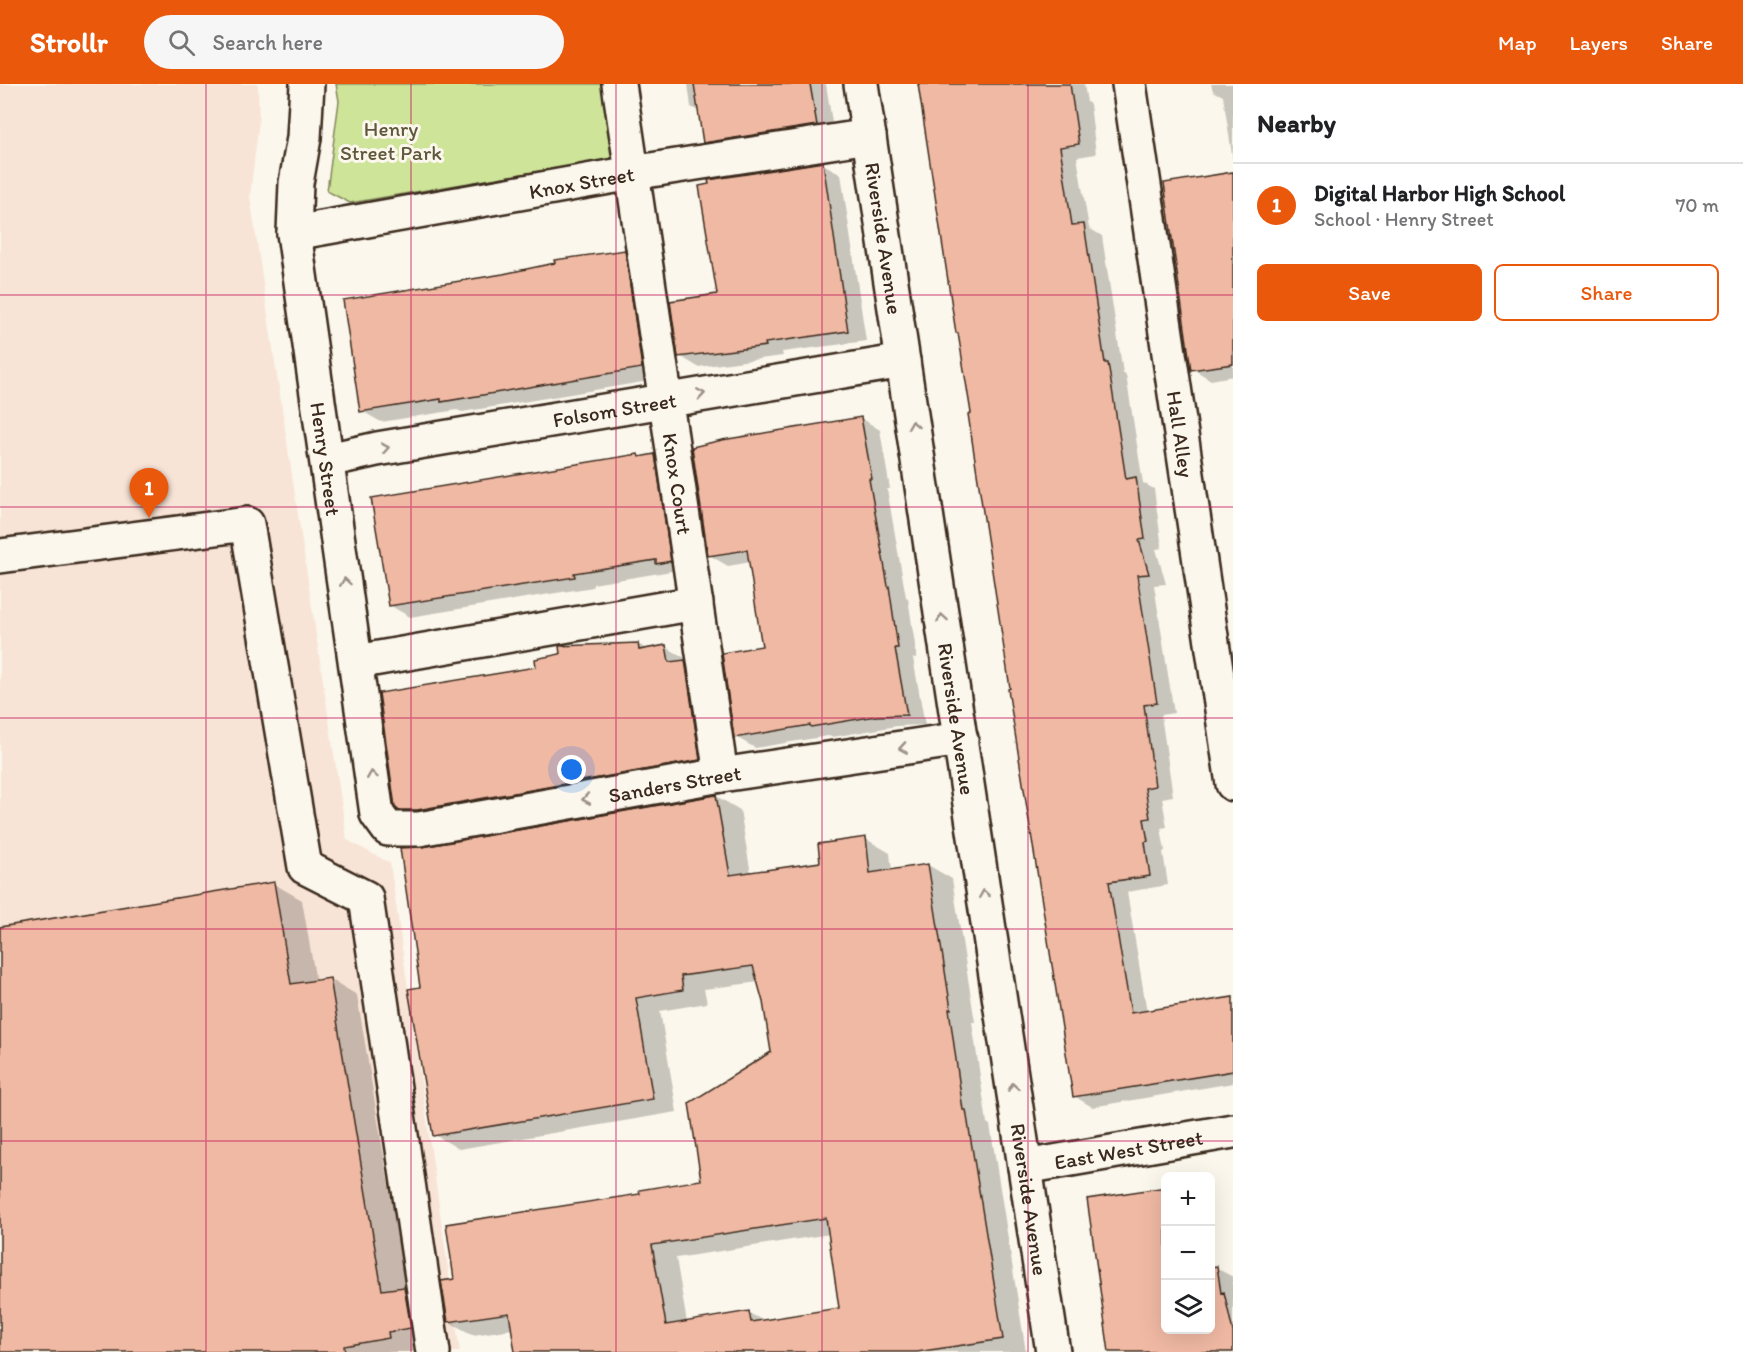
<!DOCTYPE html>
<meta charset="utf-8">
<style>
:root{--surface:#fff;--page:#f6f6f6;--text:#202124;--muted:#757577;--line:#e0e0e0;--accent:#ea580c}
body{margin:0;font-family:Itim,sans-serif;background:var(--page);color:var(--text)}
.controls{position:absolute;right:18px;bottom:18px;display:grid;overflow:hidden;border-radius:9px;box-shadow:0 6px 24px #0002}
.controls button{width:54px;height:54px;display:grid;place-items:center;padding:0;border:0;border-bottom:2px solid var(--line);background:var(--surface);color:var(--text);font:30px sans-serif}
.you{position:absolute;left:572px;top:686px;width:21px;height:21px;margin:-15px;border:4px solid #fff;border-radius:50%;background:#1a73e8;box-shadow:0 0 0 9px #1a73e833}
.badge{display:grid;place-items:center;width:39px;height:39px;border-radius:50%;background:var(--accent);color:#fff;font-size:20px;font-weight:700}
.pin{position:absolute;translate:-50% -50px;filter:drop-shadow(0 2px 3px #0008)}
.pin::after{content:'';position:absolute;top:32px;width:21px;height:18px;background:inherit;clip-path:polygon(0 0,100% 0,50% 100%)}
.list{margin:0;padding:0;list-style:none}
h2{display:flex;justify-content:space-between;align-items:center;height:78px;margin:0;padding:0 24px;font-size:26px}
h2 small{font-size:20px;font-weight:400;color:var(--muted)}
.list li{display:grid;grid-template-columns:39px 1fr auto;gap:18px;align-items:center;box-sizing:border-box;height:84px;padding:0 24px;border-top:2px solid var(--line)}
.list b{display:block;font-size:22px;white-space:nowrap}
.list p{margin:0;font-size:20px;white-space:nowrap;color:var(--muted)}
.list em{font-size:20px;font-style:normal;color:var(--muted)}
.actions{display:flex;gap:12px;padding:18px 24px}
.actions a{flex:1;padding:14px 0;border:2px solid var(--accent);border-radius:9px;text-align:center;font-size:21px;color:var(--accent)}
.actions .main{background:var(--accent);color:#fff}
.icon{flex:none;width:33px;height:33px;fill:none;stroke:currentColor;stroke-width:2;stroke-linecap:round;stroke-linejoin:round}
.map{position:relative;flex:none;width:1233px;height:1268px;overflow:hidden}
header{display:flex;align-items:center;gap:36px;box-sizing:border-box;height:84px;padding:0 30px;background:var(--accent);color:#fff}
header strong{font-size:28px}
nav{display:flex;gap:33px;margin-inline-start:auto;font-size:21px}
.search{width:420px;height:54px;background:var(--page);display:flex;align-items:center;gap:15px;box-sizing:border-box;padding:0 21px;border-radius:33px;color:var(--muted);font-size:22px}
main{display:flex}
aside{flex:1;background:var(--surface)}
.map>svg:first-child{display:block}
.built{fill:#f8e4d6}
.green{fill:#cde499;stroke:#84875c;stroke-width:1.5}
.shadow{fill:#0003;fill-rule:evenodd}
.building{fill:#f0b9a4;stroke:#3b2a1e;stroke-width:1.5;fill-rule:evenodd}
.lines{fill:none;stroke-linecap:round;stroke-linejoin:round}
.minor-casing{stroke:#3b2a1e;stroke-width:38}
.minor{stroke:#fbf7ec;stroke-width:33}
.oneway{stroke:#9b9085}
.grid{fill:none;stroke:#c2185b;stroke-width:1.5;stroke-opacity:0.55}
.labels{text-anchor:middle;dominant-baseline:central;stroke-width:6;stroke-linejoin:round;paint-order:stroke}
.park-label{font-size:21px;fill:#60583d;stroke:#fbf7ec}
.street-label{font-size:21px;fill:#3b2a1e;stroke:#fbf7ec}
</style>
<header>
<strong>Strollr</strong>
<div class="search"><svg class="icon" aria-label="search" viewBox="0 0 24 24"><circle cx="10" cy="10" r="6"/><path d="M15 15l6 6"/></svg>Search here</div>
<nav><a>Map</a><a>Layers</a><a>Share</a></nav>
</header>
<main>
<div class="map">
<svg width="1233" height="1268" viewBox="0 0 1233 1268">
<rect width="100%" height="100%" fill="#fbf7ec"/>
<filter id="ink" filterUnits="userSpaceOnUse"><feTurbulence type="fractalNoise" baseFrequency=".0167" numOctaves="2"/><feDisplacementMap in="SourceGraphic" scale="12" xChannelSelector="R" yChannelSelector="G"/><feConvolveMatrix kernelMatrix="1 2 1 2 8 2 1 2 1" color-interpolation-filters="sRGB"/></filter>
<g filter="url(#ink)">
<path class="built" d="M 0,0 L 258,0 L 259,36 L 250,112 L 347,756 L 390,779 L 460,1268 L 0,1268 Z"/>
<path class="green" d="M 336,0 L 612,0 L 623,73 L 350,119 L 327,107 L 339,17 Z"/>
<path class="shadow" d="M 688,0 L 826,0 L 834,51 L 722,69 L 704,58 L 700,28 L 691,23 Z
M 919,0 L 1084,0 L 1087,18 L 1090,20 L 1096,70 L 1077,73 L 1089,144 L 1102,152 L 1123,289 L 1126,291 L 1143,399 L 1154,405 L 1162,464 L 1156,465 L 1166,500 L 1154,501 L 1174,629 L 1161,631 L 1173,712 L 1162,714 L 1167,743 L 1161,744 L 1165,767 L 1163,768 L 1168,801 L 1127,808 L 1147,928 L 1233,915 L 1233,999 L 1092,1023 L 1074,1012 L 1012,606 L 973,331 Z
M 1211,0 L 1233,0 L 1233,77 L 1223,12 L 1213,7 Z
M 823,80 L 841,90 L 866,257 L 782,268 L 783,272 L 698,283 L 680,272 L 719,211 L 711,102 Z
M 1233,90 L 1233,292 L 1211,296 L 1193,285 Z
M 624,168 L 644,179 L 661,295 L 462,328 L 457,326 L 381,338 L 362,327 L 503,191 Z
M 861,334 L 880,346 L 890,405 L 887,405 L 906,513 L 908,514 L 917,574 L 913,574 L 925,641 L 897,642 L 832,653 L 828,652 L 755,664 L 736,653 L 764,564 L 751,478 L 728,482 L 709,471 Z
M 638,372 L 642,374 L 654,372 L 674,383 L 677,490 L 672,487 L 593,500 L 593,503 L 410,533 L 391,522 Z
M 638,560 L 648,566 L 666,563 L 685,574 L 686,578 L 704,588 L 718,686 L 418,736 L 399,725 L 538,584 Z
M 716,712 L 740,726 L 751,790 L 822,779 L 866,755 L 890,769 L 892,787 L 928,781 L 952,795 L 975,938 L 972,938 L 987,1039 L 990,1041 L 1026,1268 L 517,1268 L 513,1245 L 473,1251 L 449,1238 L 456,1196 L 642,1111 L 703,1098 L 772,969 L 764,917 L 759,898 L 704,905 L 707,919 L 660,927 L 677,1028 L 459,1065 L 435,1051 L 421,905 L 422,765 ZM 830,1150 L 840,1225 L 764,1237 L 749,1229 L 687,1239 L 676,1174 Z
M 274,800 L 302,816 L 316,898 L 330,895 L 357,911 L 406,1205 L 432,1220 L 438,1260 L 416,1263 L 416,1268 L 0,1268 L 0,845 Z
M 1216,1184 L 1233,1193 L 1233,1268 L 1110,1268 L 1166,1246 L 1210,1246 Z"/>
<path class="building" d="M 694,0 L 810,0 L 817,41 L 703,59 Z
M 918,0 L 1070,0 L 1079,60 L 1060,63 L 1072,141 L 1084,140 L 1105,279 L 1108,279 L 1126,395 L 1136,393 L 1145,455 L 1139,456 L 1149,490 L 1137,491 L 1157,619 L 1144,621 L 1155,702 L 1145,704 L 1150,734 L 1144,735 L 1148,757 L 1145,758 L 1150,792 L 1109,798 L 1122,877 L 1131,929 L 1233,913 L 1233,987 L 1073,1013 L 1008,605 L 1010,604 L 968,330 L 971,329 L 958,249 L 956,249 Z
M 823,78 L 848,247 L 765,259 L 766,262 L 678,273 L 670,217 L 717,210 L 699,102 L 709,100 L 708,96 Z
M 1233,88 L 1233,280 L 1191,286 L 1164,99 Z
M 625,166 L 642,284 L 441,318 L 441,315 L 360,328 L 343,216 L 503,190 L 555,179 L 554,176 Z
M 861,333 L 872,395 L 869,395 L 888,502 L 889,502 L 898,564 L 895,564 L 907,631 L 876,632 L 811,643 L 810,641 L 734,654 L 722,569 L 762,562 L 760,551 L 747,466 L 708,472 L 692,363 L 722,356 Z
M 638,370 L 639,373 L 655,370 L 671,477 L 656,480 L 656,476 L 574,489 L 575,493 L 389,522 L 371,414 Z
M 638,559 L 639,566 L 666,561 L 669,578 L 685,576 L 700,676 L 417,726 L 398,726 L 395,723 L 379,609 L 536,583 L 535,575 L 560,570 L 559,562 Z
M 716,711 L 730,791 L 820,778 L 818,760 L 866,753 L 870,789 L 928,780 L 951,925 L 949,925 L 963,1026 L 966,1026 L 1003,1255 L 917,1268 L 515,1268 L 509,1229 L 448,1238 L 441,1197 L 454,1195 L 446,1140 L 640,1110 L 639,1106 L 701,1096 L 689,1019 L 771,968 L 763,918 L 753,882 L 681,892 L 683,906 L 636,914 L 653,1015 L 433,1052 L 408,905 L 420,903 L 400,764 L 422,763 ZM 826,1134 L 839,1224 L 751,1238 L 749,1227 L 666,1241 L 652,1161 Z
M 274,798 L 291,900 L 330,894 L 382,1206 L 404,1203 L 411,1244 L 388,1248 L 389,1254 L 344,1262 L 345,1268 L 0,1268 L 0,843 Z
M 1166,1103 L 1166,1245 L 1210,1245 L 1210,1183 L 1217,1182 L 1221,1209 L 1224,1208 L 1233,1248 L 1233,1268 L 1109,1268 L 1087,1115 Z"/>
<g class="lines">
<defs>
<g id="minor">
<path id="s1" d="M 307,0 L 304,54 L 296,99 L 294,149 L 377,730 L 388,745 L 419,745 L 721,691 L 961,655"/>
<path id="s2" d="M 619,0 L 721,691"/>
<path id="s3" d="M 861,0 L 1053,1268"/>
<path id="s4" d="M 1129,0 L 1233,700"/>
<path id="s5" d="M 294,149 L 632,89 L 869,52"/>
<path id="s6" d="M 328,376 L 377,365 L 903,277"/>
<path d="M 0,472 L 247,440 L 305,783 L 366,814 L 433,1268"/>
<path d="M 356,578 L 696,519"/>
<path id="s7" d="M 1025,1083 L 1233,1047"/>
</g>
</defs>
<use href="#minor" class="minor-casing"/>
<use href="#minor" class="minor"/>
</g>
<defs><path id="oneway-chevron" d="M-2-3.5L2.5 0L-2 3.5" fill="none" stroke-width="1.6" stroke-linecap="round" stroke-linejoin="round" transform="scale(1.5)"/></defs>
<g class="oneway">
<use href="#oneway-chevron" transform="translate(701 310) rotate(-9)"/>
<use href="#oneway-chevron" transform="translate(913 341) rotate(-99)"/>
<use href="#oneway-chevron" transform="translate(385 364) rotate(-10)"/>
<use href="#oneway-chevron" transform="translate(345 498) rotate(-98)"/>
<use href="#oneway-chevron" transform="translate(942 534) rotate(-99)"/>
<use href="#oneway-chevron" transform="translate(903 664) rotate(171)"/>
<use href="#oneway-chevron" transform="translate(372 691) rotate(-98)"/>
<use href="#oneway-chevron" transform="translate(586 715) rotate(170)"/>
<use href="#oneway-chevron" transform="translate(984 810) rotate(-99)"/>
<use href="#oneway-chevron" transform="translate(1013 1003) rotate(-99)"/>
</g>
</g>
<path class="grid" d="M 206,0 L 206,1268M 411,0 L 411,1268M 616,0 L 616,1268M 822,0 L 822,1268M 1028,0 L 1028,1268M 0,211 L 1233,211M 0,423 L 1233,423M 0,634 L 1233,634M 0,845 L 1233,845M 0,1057 L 1233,1057"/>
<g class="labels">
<g class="park-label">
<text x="391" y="44">Henry<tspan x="391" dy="24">Street Park</tspan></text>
</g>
<g class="street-label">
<text stroke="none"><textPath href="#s5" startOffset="292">Knox Street</textPath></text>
<text stroke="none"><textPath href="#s3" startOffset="156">Riverside Avenue</textPath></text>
<text stroke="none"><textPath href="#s6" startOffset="291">Folsom Street</textPath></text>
<text stroke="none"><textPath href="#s4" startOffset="354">Hall Alley</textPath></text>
<text stroke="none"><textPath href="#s1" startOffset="378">Henry Street</textPath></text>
<text stroke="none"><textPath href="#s2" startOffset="404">Knox Court</textPath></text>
<text stroke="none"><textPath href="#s3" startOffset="642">Riverside Avenue</textPath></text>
<text stroke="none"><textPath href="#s1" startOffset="1046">Sanders Street</textPath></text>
<text stroke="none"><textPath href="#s7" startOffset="105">East West Street</textPath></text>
<text stroke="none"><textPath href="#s3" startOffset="1128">Riverside Avenue</textPath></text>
</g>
</g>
</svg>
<div class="controls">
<button>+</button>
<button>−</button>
<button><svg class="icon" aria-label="layers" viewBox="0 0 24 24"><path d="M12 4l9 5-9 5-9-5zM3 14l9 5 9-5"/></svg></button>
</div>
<div class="you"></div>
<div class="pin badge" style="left:149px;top:434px">1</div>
</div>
<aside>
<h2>Nearby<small></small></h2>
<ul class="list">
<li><span class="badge">1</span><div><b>Digital Harbor High School</b><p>School · Henry Street</p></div><em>70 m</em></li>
</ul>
<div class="actions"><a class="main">Save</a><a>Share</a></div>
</aside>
</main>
